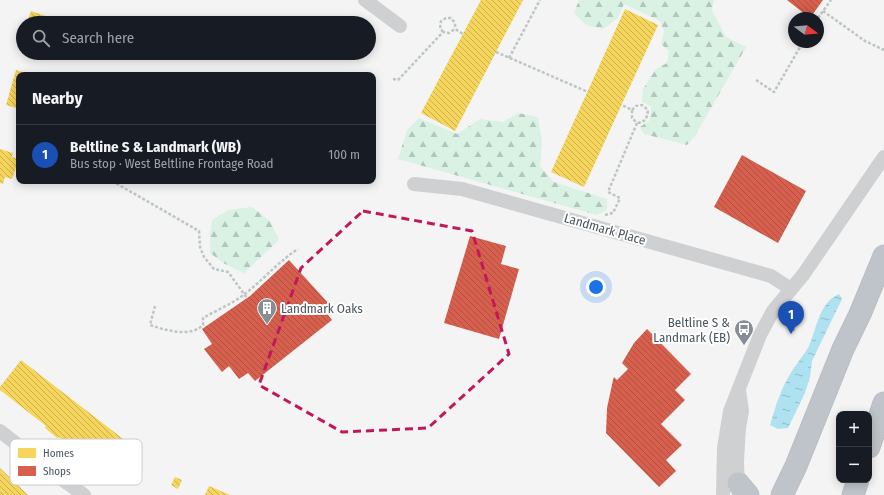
<!DOCTYPE html>
<meta charset="utf-8">
<style>
:root{--surface:#171b24;--page:#20242c;--text:#f1f3f6;--muted:#9ea1a6;--line:#363941;--accent:#868d94}
body{margin:0;font-family:"Fira Sans Condensed",sans-serif;background:var(--page);color:var(--text)}
.controls{position:absolute;right:12px;bottom:12px;display:grid;overflow:hidden;border-radius:8px;box-shadow:0 2px 10px #0003}
.controls button{width:36px;height:36px;display:grid;place-items:center;padding:0;border:0;border-bottom:1px solid var(--line);background:var(--surface);color:var(--text);font:20px sans-serif}
.compass{position:absolute;left:788px;top:12px;width:36px;height:36px;border-radius:50%;background:var(--surface);box-shadow:0 2px 10px #0003;rotate:106deg}
.you{position:absolute;left:596px;top:287px;width:14px;height:14px;margin:-10px;border:3px solid #fff;border-radius:50%;background:#1a73e8;box-shadow:0 0 0 6px #1a73e833}
.badge{display:grid;place-items:center;width:26px;height:26px;border-radius:50%;background:var(--accent);color:#fff;font-size:13px;font-weight:700}
.pin{position:absolute;translate:-50% -33px;filter:drop-shadow(0 1px 2px #0008)}
.pin::after{content:'';position:absolute;top:21px;width:14px;height:12px;background:inherit;clip-path:polygon(0 0,100% 0,50% 100%)}
.list{margin:0;padding:0;list-style:none}
h2{display:flex;justify-content:space-between;align-items:center;height:52px;margin:0;padding:0 16px;font-size:17px}
h2 small{font-size:13px;font-weight:400;color:var(--muted)}
.list li{display:grid;grid-template-columns:26px 1fr auto;gap:12px;align-items:center;box-sizing:border-box;height:60px;padding:0 16px;border-top:1px solid var(--line)}
.list b{display:block;font-size:15px;white-space:nowrap}
.list p{margin:0;font-size:13px;white-space:nowrap;color:var(--muted)}
.list em{font-size:13px;font-style:normal;color:var(--muted)}
.icon{flex:none;width:22px;height:22px;fill:none;stroke:currentColor;stroke-width:2;stroke-linecap:round;stroke-linejoin:round}
.map{position:relative;flex:none;width:884px;height:495px;overflow:hidden}
.search{position:absolute;background:var(--surface);box-shadow:0 2px 10px #0003;left:16px;top:16px;width:360px;height:44px;display:flex;align-items:center;gap:10px;box-sizing:border-box;padding:0 14px;border-radius:22px;color:var(--muted);font-size:15px}
.panel{position:absolute;background:var(--surface);box-shadow:0 2px 10px #0003;left:16px;top:72px;width:360px;height:112px;border-radius:8px}
.map>svg:first-child{display:block}
.forest{fill:url(#forest-firs)}
.water{fill:url(#water-ripples)}
.homes{fill:url(#homes-back-hatch)}
.shops{fill:url(#shops-back-hatch)}
.lines{fill:none;stroke-linecap:round;stroke-linejoin:round}
.highway-casing{stroke:#b9bec3;stroke-width:23}
.path{stroke:#bcc7c4;stroke-width:2.5;stroke-dasharray:3 2;stroke-linecap:butt}
.minor{stroke:#ced0d2;stroke-width:14}
.highway{stroke:#bec4c9;stroke-width:21}
.marked{fill:none;stroke:#c2185b;stroke-width:3;stroke-dasharray:8 5;stroke-linejoin:round}
.labels{text-anchor:middle;dominant-baseline:central;stroke-width:4;stroke-linejoin:round;paint-order:stroke}
.street-label{font-size:13px;fill:#4a5661;stroke:#fff}
.poi-label{font-size:13px;fill:#4a5661;stroke:#fff;text-anchor:start}
.key{fill:#fff;stroke:#c9ccd0;stroke-width:1}
.key-label{font-size:11px;fill:#4a5661}
</style>
<div class="map">
<svg width="884" height="495" viewBox="0 0 884 495">
<defs>
<pattern id="forest-firs" width="22" height="20" patternUnits="userSpaceOnUse"><rect width="22" height="20" fill="#d9f2e3"/><path d="M5 1l3.5 6h-7zM16 11l3.5 6h-7z" fill="#b2c7bb"/></pattern>
<pattern id="water-ripples" width="26" height="14" patternUnits="userSpaceOnUse"><rect width="26" height="14" fill="#aee2f0"/><path d="M2 4q2-2 4 0t4 0M15 11q2-2 4 0t4 0" fill="none" stroke="#90bac6"/></pattern>
<pattern id="homes-back-hatch" width="6" height="6" patternUnits="userSpaceOnUse"><rect width="6" height="6" fill="#f6d55c"/><path d="M-1 5l2 2M0 0l6 6M5-1l2 2" fill="none" stroke="#c9b04f"/></pattern>
<pattern id="shops-back-hatch" width="6" height="6" patternUnits="userSpaceOnUse"><rect width="6" height="6" fill="#d6604d"/><path d="M-1 5l2 2M0 0l6 6M5-1l2 2" fill="none" stroke="#b05243"/></pattern>
</defs>
<rect width="100%" height="100%" fill="#f4f4f4"/>
<path class="forest" d="M 579,0 L 714,0 L 712,10 L 726,37 L 746,47 L 695,136 L 687,145 L 644,134 L 640,127 L 650,120 L 651,107 L 642,101 L 643,89 L 656,69 L 667,63 L 669,51 L 661,44 L 664,31 L 660,21 L 624,4 L 618,18 L 603,29 L 586,25 L 574,13 Z
M 518,113 L 538,117 L 542,143 L 540,166 L 554,182 L 607,199 L 607,210 L 597,215 L 398,159 L 407,130 L 419,118 L 457,134 L 480,119 L 503,122 Z
M 252,207 L 270,221 L 279,240 L 244,273 L 225,264 L 210,253 L 210,234 L 212,220 L 228,210 Z"/>
<path class="water" d="M 839,294 L 842,299 L 812,361 L 810,377 L 805,393 L 788,428 L 778,429 L 770,425 C 776,405 781,388 792,371 C 797,363 803,356 808,348 C 817,330 818,303 839,294 Z"/>
<path class="homes" d="M 481,0 L 523,0 L 455,131 L 421,113 Z
M 625,9 L 658,25 L 584,187 L 551,172 Z
M 31,11 L 52,18 L 50,23 L 27,23 Z
M 16,70 L 32,75 L 19,75 L 19,109 L 6,105 Z
M 0,149 L 13,153 L 12,157 L 19,159 L 12,179 L 5,177 L 3,184 L 0,183 Z
M 21,360 L 131,445 L 108,475 L 59,437 L 57,438 L 45,428 L 46,426 L 0,390 L 0,387 Z
M 0,468 L 28,495 L 0,495 Z
M 175,477 L 182,480 L 178,489 L 171,485 Z
M 209,486 L 230,495 L 205,495 Z"/>
<path class="shops" d="M 787,0 L 823,0 L 810,18 Z
M 742,155 L 806,191 L 778,243 L 714,207 Z
M 470,236 L 506,246 L 501,264 L 519,269 L 499,339 L 444,323 Z
M 289,260 L 330,305 L 324,310 L 332,320 L 255,381 L 248,373 L 239,379 L 229,366 L 222,372 L 204,349 L 212,344 L 202,329 L 250,296 Z
M 647,329 L 691,374 L 675,390 L 685,400 L 661,424 L 682,445 L 666,460 L 676,471 L 659,487 L 606,433 L 607,408 L 613,380 L 614,377 L 617,380 L 628,369 L 622,363 L 634,343 Z"/>
<g class="lines">
<defs>
<path id="highway" d="M 869,447 L 884,403
M 738,483 L 748,495
M 782,495 L 796,466 L 843,349 L 860,314 L 884,256
M 853,495 L 858,480"/>
</defs>
<use href="#highway" class="highway-casing"/>
<path class="path" d="M 823,11 L 865,41 L 884,50
M 818,18 L 831,0
M 443,32 L 440,28 L 441,21 L 446,18 L 451,18 L 455,23 L 455,29
M 496,52 L 588,92
M 509,58 L 540,0
M 393,79 L 398,80 L 443,32 L 449,33 L 455,29 L 463,34
M 756,80 L 774,92 L 803,42
M 632,110 L 636,106 L 642,105 L 648,110 C 647,119 645,122 637,123
M 112,181 L 199,231 L 200,247 L 204,257 L 214,269 L 228,272 L 247,298
M 605,215 L 613,213 L 620,198 L 608,192 L 637,123 L 632,118 L 632,110 L 622,105
M 155,306 L 150,325 C 165,330 190,338 203,325 L 203,318 C 217,310 234,303 246,293 C 264,279 279,261 298,249
M 784,317 L 797,324 L 793,331"/>
<path class="minor" d="M 365,0 L 400,26
M 414,184 L 462,189 L 771,276 L 791,289
M 0,431 L 56,475 L 84,495
M 738,491 L 737,461 L 739,428 L 742,411 L 739,390
M 723,495 L 724,448 L 730,411 L 760,335 L 773,311 L 803,275 L 884,157"/>
<use href="#highway" class="highway"/>
</g>
<path class="marked" d="M 363,211 L 472,231 L 509,354 L 428,428 L 342,432 L 259,385 L 301,268 Z"/>
<defs>
<symbol id="building-pin" viewBox="-11 -11 22 30"><path d="M0 17L-7.5 6A9.5 9.5 0 1 1 7.5 6Z" fill="#868d94" stroke="#fff"/><path d="M-4-6H4V6H1V3H-1V6H-4ZM-2.5-4.3h1.7v1.8h-1.7ZM.8-4.3h1.7v1.8H.8ZM-2.5-1h1.7V.8h-1.7ZM.8-1h1.7V.8H.8Z" fill="#fff"/></symbol>
<symbol id="bus-pin" viewBox="-11 -11 22 30"><path d="M0 17L-7.5 6A9.5 9.5 0 1 1 7.5 6Z" fill="#868d94" stroke="#fff"/><path d="M-5-6H5V4H4V6H2V4H-2V6H-4V4H-5ZM-3.5-4V0h7V-4ZM-3.5 1.2v1.5H-2V1.2ZM2 1.2v1.5H3.5V1.2Z" fill="#fff"/></symbol>
</defs>
<g fill-rule="evenodd">
<use href="#building-pin" x="256" y="297" width="22" height="30"/>
<use href="#bus-pin" x="733" y="318" width="22" height="30"/>
</g>
<g class="labels">
<g class="street-label">
<text transform="translate(605 229) rotate(16)">Landmark Place</text>
</g>
<g class="poi-label">
<text x="281" y="308">Landmark Oaks</text>
<text x="730" y="322" text-anchor="end">Beltline S &amp;<tspan x="730" dy="15">Landmark (EB)</tspan></text>
</g>
</g>
<rect x="10" y="439" width="132" height="46" rx="6" class="key"/>
<rect x="18" y="448" width="18" height="10" fill="#f6d55c"/>
<rect x="18" y="466" width="18" height="10" fill="#d6604d"/>
<g class="key-label">
<text x="43" y="457">Homes</text>
<text x="43" y="475">Shops</text>
</g>
</svg>
<div class="controls">
<button>+</button>
<button>−</button>
</div>
<svg class="compass" viewBox="-18 -18 36 36"><path d="M0-13l5 13h-10z" fill="#e53935"/><path d="M0 13l5-13h-10z" fill="#9ea1a6"/></svg>
<div class="you"></div>
<div class="pin badge" style="left:791px;top:334px;background:#1a4fb4">1</div>
<div class="search"><svg class="icon" aria-label="search" viewBox="0 0 24 24"><circle cx="10" cy="10" r="6"/><path d="M15 15l6 6"/></svg>Search here</div>
<section class="panel">
<h2>Nearby<small></small></h2>
<ul class="list">
<li><span class="badge" style="background:#1a4fb4">1</span><div><b>Beltline S &amp; Landmark (WB)</b><p>Bus stop · West Beltline Frontage Road</p></div><em>100 m</em></li>
</ul>
</section>
</div>
